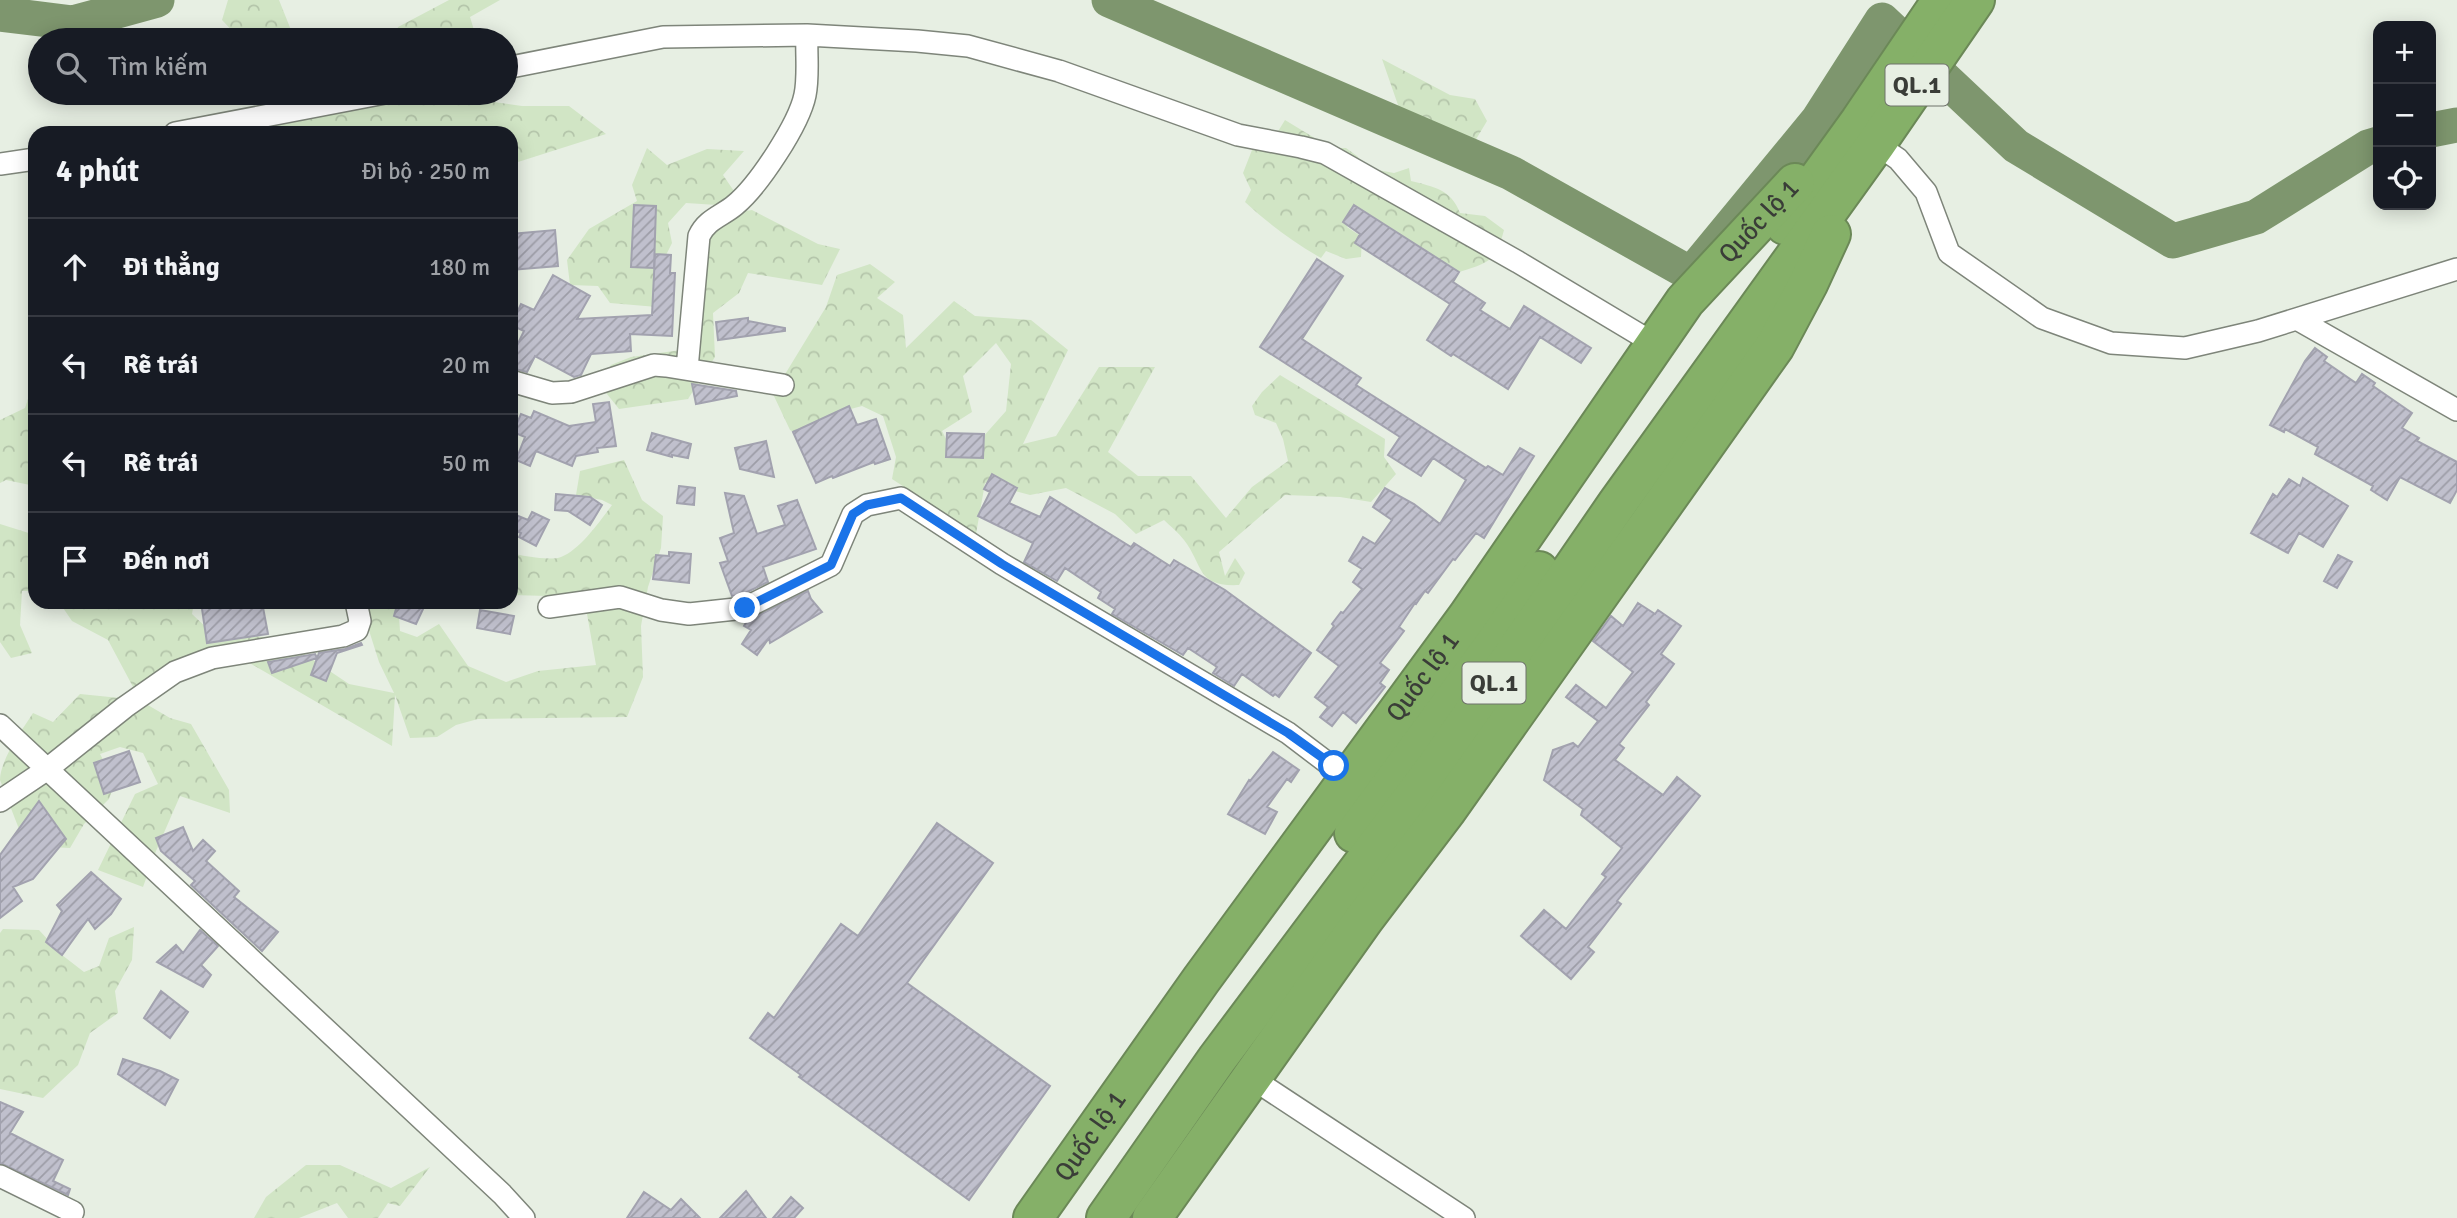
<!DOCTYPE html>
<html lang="vi">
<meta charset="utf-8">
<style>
:root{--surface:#171b24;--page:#20242c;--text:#f1f3f6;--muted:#9ea1a6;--line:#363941}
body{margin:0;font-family:Signika,sans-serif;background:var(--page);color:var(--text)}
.controls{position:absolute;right:21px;top:21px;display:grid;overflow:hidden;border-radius:14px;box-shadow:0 4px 18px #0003}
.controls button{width:63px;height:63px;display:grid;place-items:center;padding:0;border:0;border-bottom:2px solid var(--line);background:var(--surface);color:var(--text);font:35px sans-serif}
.stop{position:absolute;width:21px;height:21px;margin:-16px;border:5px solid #1a73e8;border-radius:50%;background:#fff}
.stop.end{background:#1a73e8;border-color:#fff;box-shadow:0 2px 7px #0008}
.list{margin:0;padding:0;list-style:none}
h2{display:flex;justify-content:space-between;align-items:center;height:91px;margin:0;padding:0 28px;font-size:30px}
h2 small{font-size:23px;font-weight:400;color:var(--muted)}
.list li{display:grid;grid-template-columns:46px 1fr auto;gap:21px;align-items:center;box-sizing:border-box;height:98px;padding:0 28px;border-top:2px solid var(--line)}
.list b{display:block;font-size:26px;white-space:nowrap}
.list em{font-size:23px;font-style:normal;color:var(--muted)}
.icon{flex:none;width:38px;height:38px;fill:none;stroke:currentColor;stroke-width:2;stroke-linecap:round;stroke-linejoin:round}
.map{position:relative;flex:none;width:2457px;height:1218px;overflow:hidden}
.search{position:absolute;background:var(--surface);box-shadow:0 4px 18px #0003;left:28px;top:28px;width:490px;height:77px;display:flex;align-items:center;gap:18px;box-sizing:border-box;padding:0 24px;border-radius:38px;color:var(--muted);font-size:26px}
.panel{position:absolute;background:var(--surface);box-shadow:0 4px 18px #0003;left:28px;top:126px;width:490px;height:483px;border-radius:21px}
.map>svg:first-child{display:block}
.forest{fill:url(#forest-crowns);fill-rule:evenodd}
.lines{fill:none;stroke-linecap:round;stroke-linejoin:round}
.river{stroke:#7e966e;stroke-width:35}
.building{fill:url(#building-hatch);stroke:#a2a2af;stroke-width:2}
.street-casing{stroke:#7e857a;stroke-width:24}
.highway-casing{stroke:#6b8857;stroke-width:42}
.street{stroke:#fff;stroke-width:21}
.highway{stroke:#85b068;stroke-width:38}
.route{stroke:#1a73e8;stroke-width:9}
.labels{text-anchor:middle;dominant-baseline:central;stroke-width:7;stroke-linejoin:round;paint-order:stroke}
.shield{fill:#e7efe3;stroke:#6e726b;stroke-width:2}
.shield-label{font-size:24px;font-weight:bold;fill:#3a3d38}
.street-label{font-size:26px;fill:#3a3d38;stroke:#e7efe3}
</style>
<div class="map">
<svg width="2457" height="1218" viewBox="0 0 2457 1218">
<defs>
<pattern id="forest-crowns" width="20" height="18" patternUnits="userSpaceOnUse" patternTransform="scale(1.75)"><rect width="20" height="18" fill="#d1e5c5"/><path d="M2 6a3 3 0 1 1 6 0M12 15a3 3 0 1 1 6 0" fill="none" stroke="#b4c5aa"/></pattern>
<pattern id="building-hatch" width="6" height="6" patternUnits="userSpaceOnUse" patternTransform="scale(1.75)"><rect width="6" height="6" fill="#c0c0cd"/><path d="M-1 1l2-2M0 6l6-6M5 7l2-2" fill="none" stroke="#9d9da7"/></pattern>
</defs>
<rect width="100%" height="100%" fill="#e7efe3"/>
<path class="forest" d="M 228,0 L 279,0 L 295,40 L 241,40 L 222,20 Z
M 449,0 L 500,0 L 470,17 L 477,40 L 393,40 L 398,27 Z
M 1382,59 L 1450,95 L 1475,99 L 1487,121 L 1472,146 L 1496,151 L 1511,173 L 1406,128 Z
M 269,93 L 491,93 L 494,102 L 522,106 L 569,106 L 606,134 L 518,162 L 511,162 L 511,133 L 276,133 L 277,125 L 274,133 L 255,133 L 278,119 Z
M 1285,120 L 1331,148 L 1346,148 L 1357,156 L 1367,168 L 1394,173 L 1409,168 L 1411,181 C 1434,187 1451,189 1460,213 L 1485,216 L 1504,230 C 1496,261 1489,263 1459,272 L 1358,209 L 1347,227 L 1362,237 L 1361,257 L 1346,259 L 1326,251 L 1321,258 C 1293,242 1269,224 1245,202 L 1251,190 L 1243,173 L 1252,150 L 1266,132 L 1277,133 Z
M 647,148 L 667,165 L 707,149 L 744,151 L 723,175 L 738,197 L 717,205 L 686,203 L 668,223 L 672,243 L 653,281 L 657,307 L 610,303 L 598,286 L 570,285 L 567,260 L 589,229 L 637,201 L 632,185 Z
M 752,210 L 818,244 L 840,249 L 822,285 L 748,273 L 739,293 L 713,313 L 715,357 L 688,399 L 619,409 L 599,384 L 611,365 L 631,357 L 688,349 L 688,319 L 682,293 L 721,215 Z
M 870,264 L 895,282 L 877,298 L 903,315 L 906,348 L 954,301 L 975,316 L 1031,320 L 1068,350 L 1023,444 L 1056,436 L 1099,367 L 1155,367 L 1108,452 L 1138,476 L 1191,476 L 1226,518 L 1252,487 L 1288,461 L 1283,439 L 1276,423 L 1255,415 L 1252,406 L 1262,392 L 1280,375 L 1385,439 L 1384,457 L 1396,474 L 1371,502 L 1340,497 L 1285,495 L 1219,552 L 1225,576 L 1235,558 L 1245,573 L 1239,585 C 1196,587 1204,566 1184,540 C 1179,533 1170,526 1164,520 L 1136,534 L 1115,514 L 1066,488 L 1030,495 L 985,483 L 976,534 L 892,479 L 896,457 L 883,416 L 862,406 L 832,414 L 807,441 L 790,430 L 773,394 L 826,307 L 837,275 ZM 996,343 L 1011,364 L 1006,411 L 982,438 L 952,451 L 942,431 L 972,412 L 963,376 Z
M 35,378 L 35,479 L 30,485 L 6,480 L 0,483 L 0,420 L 25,408 Z
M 624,460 L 642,500 L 663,516 L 661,548 L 648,587 L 641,626 L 643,677 L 627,717 L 478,719 L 456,725 L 437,737 L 410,738 L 395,695 L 392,746 L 224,648 L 141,701 L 170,718 L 191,724 L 229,790 L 230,813 L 180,796 L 156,851 L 143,887 L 98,870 L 135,794 L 158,784 L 143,753 L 120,747 L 100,754 L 115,782 L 109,799 L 84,824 L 70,848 L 51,847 L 19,829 L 0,780 C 0,760 22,730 33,713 L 53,722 L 80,694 L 140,700 L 108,640 L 72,621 L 59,602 L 194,602 L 192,614 L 210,631 L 282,639 L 349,684 L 394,693 L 379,662 L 360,602 L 398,602 L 400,631 L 417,637 L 439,624 L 468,666 L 506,682 L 538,671 L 596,665 L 584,597 L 511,595 L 511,553 C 522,556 551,561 561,557 C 580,550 600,521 612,505 L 602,500 L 576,495 L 580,471 Z
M 0,524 L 35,535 L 35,591 L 22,591 L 20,625 L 32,653 L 11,658 L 0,642 Z
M 134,927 L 132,960 L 115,991 L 118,1013 L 90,1033 L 78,1065 L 43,1098 L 0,1089 L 0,933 L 3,929 L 39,930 L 62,955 L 84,972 L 99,966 L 109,938 Z
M 306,1165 L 340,1165 L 391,1188 L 430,1167 L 400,1206 L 388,1203 L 378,1218 L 348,1218 L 337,1203 L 299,1218 L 254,1218 L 266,1197 Z"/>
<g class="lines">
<path class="river" d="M 1109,0 L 1511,173 L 1691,274 L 1818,120 L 1882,20 L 2016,146 L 2173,241 L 2256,217 L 2368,147 L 2378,144
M 0,14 L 73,23 L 157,0
M 2431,130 L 2457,125"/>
</g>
<path class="building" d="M 634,205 L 656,206 L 654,268 L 631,267 Z
M 1354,205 L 1459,272 L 1453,282 L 1485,303 L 1480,310 L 1510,329 L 1524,306 L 1591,348 L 1581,363 L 1540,337 L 1508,389 L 1453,354 L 1451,356 L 1427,340 L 1450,304 L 1355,243 L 1360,234 L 1343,222 Z
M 555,230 L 558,266 L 511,270 L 511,234 Z
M 655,254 L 671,255 L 670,273 L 675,273 L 672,336 L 630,334 L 631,351 L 591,354 L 581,375 L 574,377 L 535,356 L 527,372 L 511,368 L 511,358 L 524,331 L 511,325 L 521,304 L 534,310 L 553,275 L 590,296 L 577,319 L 652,315 Z
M 1317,259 L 1343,276 L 1302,339 L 1361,378 L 1356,385 L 1486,468 L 1488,466 L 1503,475 L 1520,448 L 1534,456 L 1484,538 L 1476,533 L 1455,560 L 1453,559 L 1428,593 L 1425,591 L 1416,604 L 1415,603 L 1399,627 L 1404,631 L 1380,663 L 1389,670 L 1380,683 L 1385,687 L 1375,700 L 1356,723 L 1343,712 L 1332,726 L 1320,717 L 1328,707 L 1315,697 L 1339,666 L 1317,650 L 1334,626 L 1332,624 L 1341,612 L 1343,613 L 1362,589 L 1353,582 L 1362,569 L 1349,561 L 1363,537 L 1375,544 L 1392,520 L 1373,507 L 1385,488 L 1414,504 L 1440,524 L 1466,480 L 1433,458 L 1421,476 L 1388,455 L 1400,437 L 1260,347 Z
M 748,318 L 748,321 L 785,328 L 785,331 L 718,340 L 716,322 Z
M 2315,348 L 2327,357 L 2324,361 L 2356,383 L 2362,374 L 2375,383 L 2373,386 L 2412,413 L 2402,428 L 2419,438 L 2417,441 L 2457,462 L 2457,490 L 2450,503 L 2400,477 L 2387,500 L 2371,490 L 2373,486 L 2315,454 L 2318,447 L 2285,429 L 2284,432 L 2270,425 L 2305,361 Z
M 692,384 L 736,391 L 737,396 L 696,404 Z
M 609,402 L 616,446 L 597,448 L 598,452 L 576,456 L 572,466 L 536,451 L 530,466 L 516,460 L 525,437 L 513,432 L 521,414 L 531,418 L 534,411 L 569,426 L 596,422 L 593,404 Z
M 849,406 L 857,425 L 876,419 L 890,459 L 875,464 L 874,462 L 833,478 L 832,476 L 816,483 L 793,432 Z
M 652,433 L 691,444 L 688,458 L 672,455 L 672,457 L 647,450 Z
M 947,433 L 984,434 L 983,458 L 946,457 Z
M 766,441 L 774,477 L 740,469 L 735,448 Z
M 992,474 L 1017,488 L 1009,503 L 1040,517 L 1050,497 L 1131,547 L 1134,543 L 1170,566 L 1174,560 L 1225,590 L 1311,653 L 1279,697 L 1275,694 L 1273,696 L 1242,674 L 1234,686 L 1213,673 L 1217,667 L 1188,648 L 1183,655 L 1112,614 L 1115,609 L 1098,598 L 1101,592 L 1065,568 L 1057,581 L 1024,562 L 1033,543 L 978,516 L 990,492 L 984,489 Z
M 2303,478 L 2348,506 L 2323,547 L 2299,533 L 2288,553 L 2251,533 L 2273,494 L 2277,497 L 2289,479 L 2300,486 Z
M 679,486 L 695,488 L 694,505 L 677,503 Z
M 725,493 L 744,496 L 757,534 L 785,525 L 778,506 L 797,500 L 816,549 L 763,567 L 768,582 L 741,595 L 732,596 L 720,563 L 728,561 L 720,538 L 734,533 Z
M 556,494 L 590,497 L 602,505 L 590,525 L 568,511 L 555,510 Z
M 532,512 L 549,520 L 536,546 L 519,537 L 521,533 L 511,529 L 511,513 L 528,520 Z
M 669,552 L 691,554 L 689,583 L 653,579 L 656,555 L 669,556 Z
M 2338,555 L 2352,562 L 2337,588 L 2324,581 Z
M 808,591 L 811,599 L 822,612 L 770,643 L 769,638 L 757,655 L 742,644 L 751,630 L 744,626 L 747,621 Z
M 201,602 L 262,602 L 268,634 L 207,643 Z
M 398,602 L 424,607 L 416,624 L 394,616 Z
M 1638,603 L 1655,614 L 1658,610 L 1681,626 L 1661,654 L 1674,664 L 1646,702 L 1649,705 L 1619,744 L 1624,748 L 1615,760 L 1663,795 L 1677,777 L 1700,796 L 1617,901 L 1621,904 L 1588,947 L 1594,952 L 1571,979 L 1521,936 L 1544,910 L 1566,929 L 1606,877 L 1602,874 L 1622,848 L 1581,815 L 1583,809 L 1544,780 L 1553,750 L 1573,743 L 1578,747 L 1598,721 L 1566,697 L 1576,685 L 1606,708 L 1633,672 L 1593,641 L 1611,616 L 1623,626 Z
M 480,610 L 514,616 L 510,634 L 477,628 Z
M 361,643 L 362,645 L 337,653 L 326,681 L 311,675 L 319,653 L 345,649 Z
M 315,654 L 317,658 L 272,673 L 268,662 Z
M 129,751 L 140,782 L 104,794 L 94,763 Z
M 1273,752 L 1299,770 L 1291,782 L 1287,779 L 1267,807 L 1277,812 L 1265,834 L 1228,814 L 1249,780 L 1250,781 Z
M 39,801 L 66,839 L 33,879 L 13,887 L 22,901 L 0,918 L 0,855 Z
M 937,823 L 993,863 L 907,983 L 1050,1086 L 969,1200 L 799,1077 L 801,1075 L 750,1038 L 768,1013 L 774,1018 L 841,924 L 858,936 Z
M 183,827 L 193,851 L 203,840 L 215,851 L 206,861 L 239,891 L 234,897 L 278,932 L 262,951 L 191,885 L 195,881 L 161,851 L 156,838 Z
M 91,872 L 121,899 L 111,914 L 95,929 L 88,919 L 62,955 L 46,942 L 62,911 L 57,905 Z
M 200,930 L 218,946 L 201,965 L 211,975 L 203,987 L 157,962 L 176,945 L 183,953 Z
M 161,991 L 188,1012 L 170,1038 L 144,1018 Z
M 123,1059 L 160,1071 L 178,1080 L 165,1105 L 118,1074 Z
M 0,1102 L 23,1112 L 10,1133 L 63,1160 L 53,1181 L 70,1189 L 68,1195 L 0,1163 Z
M 746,1191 L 766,1218 L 720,1218 Z
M 644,1192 L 671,1210 L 681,1199 L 700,1218 L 627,1218 Z
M 791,1197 L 803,1208 L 794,1218 L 773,1218 Z"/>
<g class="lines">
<defs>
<path id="street" d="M 506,68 L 663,37 L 807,35 L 917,41 L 968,46 L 1059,71 L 1238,135 L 1301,147 L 1325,153 L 1518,262 L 1655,344
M 175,133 L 385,93
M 1876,144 L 1898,159 L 1926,192 L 1949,253 L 2042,318 L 2111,343 L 2185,348 L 2258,331 L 2457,269
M 0,164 L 35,159
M 2297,319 L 2457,410
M 687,369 L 699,236 C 707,219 722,216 735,205 C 759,185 799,124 805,95 C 809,76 806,54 807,35
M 511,381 L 552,393 L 571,392 L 654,365 L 666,366 L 783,385
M 549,607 L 620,597 L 661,610 L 689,614 L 745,608 L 831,565 L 853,514 L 867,505 L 901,498 L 1002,564 L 1288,733 L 1350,780
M 0,725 L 502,1194 L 524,1218
M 0,801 L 46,770 L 125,707 L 175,672 L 212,658 L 343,636 L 357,630 L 360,621 L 356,602
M 1253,1079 L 1464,1218
M 0,1176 L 73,1212"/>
<g id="highway">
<path d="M 1785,225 L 1860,121 L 1942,0"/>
<path d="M 1354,833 L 1539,571"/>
<path id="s1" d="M 1033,1218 L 1201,980 L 1468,616 L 1685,301 L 1795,183"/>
<path d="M 1106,1218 L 1217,1059 L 1438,764 L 1617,504 L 1876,144 L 1975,0"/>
<path d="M 1152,1218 L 1364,919 L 1446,811 L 1775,346 L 1808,284 L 1831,234"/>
</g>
</defs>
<use href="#street" class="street-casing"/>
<use href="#highway" class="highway-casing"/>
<use href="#street" class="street"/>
<use href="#highway" class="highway"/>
</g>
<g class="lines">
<path class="route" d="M 745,608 L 831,565 L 853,514 L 867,505 L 901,498 L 1002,564 L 1288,733 L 1334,766"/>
</g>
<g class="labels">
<g class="shield">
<rect x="1885.5" y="64.5" width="63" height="41" rx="5"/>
<rect x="1462.5" y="662.5" width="63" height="41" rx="5"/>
</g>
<g class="shield-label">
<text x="1917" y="85">QL.1</text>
<text x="1494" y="683">QL.1</text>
</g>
<g class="street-label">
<text stroke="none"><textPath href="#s1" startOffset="1234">Quốc lộ 1</textPath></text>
<text stroke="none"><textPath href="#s1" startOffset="667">Quốc lộ 1</textPath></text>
<text stroke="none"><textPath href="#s1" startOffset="100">Quốc lộ 1</textPath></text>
</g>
</g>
</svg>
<div class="controls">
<button>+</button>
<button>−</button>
<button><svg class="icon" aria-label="locate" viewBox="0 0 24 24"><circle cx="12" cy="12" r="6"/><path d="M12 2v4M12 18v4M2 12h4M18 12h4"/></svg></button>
</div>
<div class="stop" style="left:1334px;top:766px"></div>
<div class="stop end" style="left:745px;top:608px"></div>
<div class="search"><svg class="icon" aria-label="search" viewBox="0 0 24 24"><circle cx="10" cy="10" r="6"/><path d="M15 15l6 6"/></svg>Tìm kiếm</div>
<section class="panel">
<h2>4 phút<small>Đi bộ · 250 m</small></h2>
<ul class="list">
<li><svg class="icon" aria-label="ahead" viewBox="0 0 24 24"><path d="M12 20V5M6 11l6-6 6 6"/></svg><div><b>Đi thẳng</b></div><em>180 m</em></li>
<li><svg class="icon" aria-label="left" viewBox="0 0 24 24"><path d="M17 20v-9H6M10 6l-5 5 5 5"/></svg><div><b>Rẽ trái</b></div><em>20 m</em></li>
<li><svg class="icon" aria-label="left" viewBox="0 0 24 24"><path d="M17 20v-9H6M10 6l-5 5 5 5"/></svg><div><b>Rẽ trái</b></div><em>50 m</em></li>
<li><svg class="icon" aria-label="arrive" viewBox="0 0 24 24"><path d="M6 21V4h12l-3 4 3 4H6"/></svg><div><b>Đến nơi</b></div></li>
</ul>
</section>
</div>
